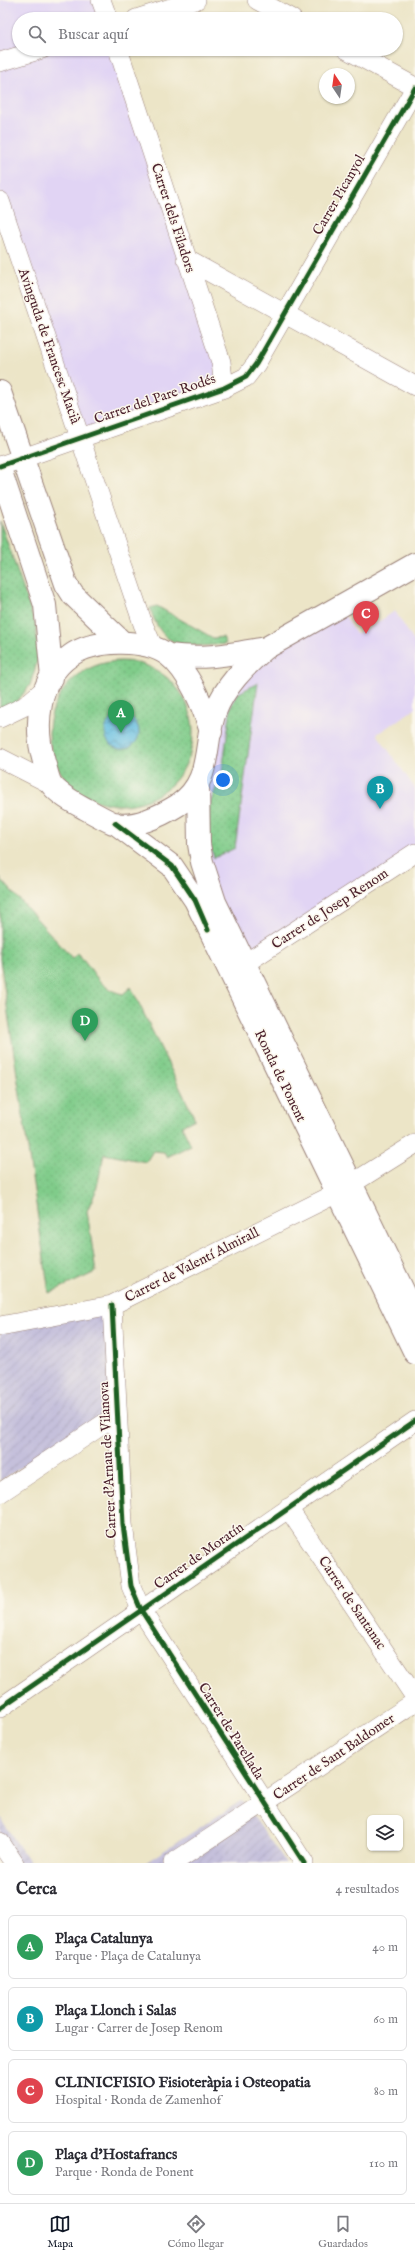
<!DOCTYPE html>
<html lang="es">
<meta charset="utf-8">
<style>
:root{--surface:#fff;--page:#f2f2f3;--text:#2b2b33;--muted:#7c7c81;--line:#e1e1e2;--accent:#111827}
body{margin:0;font-family:"IM FELL English",serif;background:var(--page);color:var(--text)}
.controls{position:absolute;right:12px;bottom:12px;display:grid;overflow:hidden;border-radius:6px;box-shadow:0 1px 3px #0004}
.controls button{width:36px;height:36px;display:grid;place-items:center;padding:0;border:0;border-bottom:1px solid var(--line);background:var(--surface);color:var(--text);font:20px sans-serif}
.compass{position:absolute;left:319px;top:68px;width:36px;height:36px;border-radius:50%;background:var(--surface);box-shadow:0 1px 3px #0004;rotate:347deg}
.you{position:absolute;left:223px;top:780px;width:14px;height:14px;margin:-10px;border:3px solid #fff;border-radius:50%;background:#1a73e8;box-shadow:0 0 0 6px #1a73e833}
.badge{display:grid;place-items:center;width:26px;height:26px;border-radius:50%;background:var(--accent);color:#fff;font-size:13px;font-weight:700}
.pin{position:absolute;translate:-50% -33px;filter:drop-shadow(0 1px 2px #0008)}
.pin::after{content:'';position:absolute;top:21px;width:14px;height:12px;background:inherit;clip-path:polygon(0 0,100% 0,50% 100%)}
.list{margin:0;padding:0;list-style:none}
h2{display:flex;justify-content:space-between;align-items:center;height:52px;margin:0;padding:0 16px;font-size:17px}
h2 small{font-size:13px;font-weight:400;color:var(--muted)}
.list li{display:grid;grid-template-columns:26px 1fr auto;gap:12px;align-items:center;box-sizing:border-box;height:64px;margin:0 8px 8px;padding:0 8px;border:1px solid var(--line);border-radius:6px}
.list b{display:block;font-size:15px;white-space:nowrap}
.list p{margin:0;font-size:13px;white-space:nowrap;color:var(--muted)}
.list em{font-size:13px;font-style:normal;color:var(--muted)}
.icon{flex:none;width:22px;height:22px;fill:none;stroke:currentColor;stroke-width:2;stroke-linecap:round;stroke-linejoin:round}
.map{position:relative;flex:none;width:415px;height:1863px;overflow:hidden}
.search{position:absolute;background:var(--surface);box-shadow:0 1px 3px #0004;left:12px;right:12px;top:12px;height:44px;display:flex;align-items:center;gap:10px;box-sizing:border-box;padding:0 14px;border-radius:22px;color:var(--muted);font-size:15px}
.sheet{height:340px;background:var(--surface)}
nav{display:flex;justify-content:space-around;align-items:center;box-sizing:border-box;height:56px;border-top:1px solid var(--line);background:var(--surface);font-size:11px;color:var(--muted)}
nav a{display:grid;justify-items:center;gap:2px}
nav .on{color:var(--accent)}
.map>svg:first-child{display:block}
.built{fill:#e1d4f4}
.industrial{fill:url(#industrial-furrows)}
.grass{fill:url(#grass-dots);stroke:#65765a}
.water{fill:url(#water-waves);stroke:#566e86}
.lines{fill:none;stroke-linecap:round;stroke-linejoin:round}
.minor-casing{stroke:#9b8279;stroke-width:20}
.major-casing{stroke:#9b8279;stroke-width:24}
.minor{stroke:#fff;stroke-width:19}
.major{stroke:#fff;stroke-width:22}
.cycleway-casing{stroke:#fbf7ec;stroke-width:8}
.cycleway{stroke:#1b5e20;stroke-width:5}
.labels{text-anchor:middle;dominant-baseline:central;stroke-width:3;stroke-linejoin:round;paint-order:stroke}
.street-label{font-size:14px;fill:#4a1f2b;stroke:#fbf7ec}
</style>
<div class="map">
<svg width="415" height="1863" viewBox="0 0 415 1863">
<defs>
<pattern id="industrial-furrows" width="10" height="10" patternUnits="userSpaceOnUse"><rect width="10" height="10" fill="#c5c0db"/><path d="M-1 1l2-2M0 10L10 0M9 11l2-2" fill="none" stroke="#aba5bc"/></pattern>
<pattern id="grass-dots" width="8" height="8" patternUnits="userSpaceOnUse"><rect width="8" height="8" fill="#80cc8a"/><path d="M2 2h.1M6 6h.1" fill="none" stroke="#70af77" stroke-width="1.8" stroke-linecap="round"/></pattern>
<pattern id="water-waves" width="16" height="10" patternUnits="userSpaceOnUse"><rect width="16" height="10" fill="#62bde0"/><path d="M0 5q4-4 8 0t8 0" fill="none" stroke="#5399b6"/></pattern>
</defs>
<rect width="100%" height="100%" fill="#fbf7ec"/>
<filter id="ink" filterUnits="userSpaceOnUse"><feTurbulence type="fractalNoise" baseFrequency=".025" numOctaves="2"/><feDisplacementMap in="SourceGraphic" scale="8" xChannelSelector="R" yChannelSelector="G"/><feConvolveMatrix kernelMatrix="1 2 1 2 8 2 1 2 1" color-interpolation-filters="sRGB"/></filter>
<filter id="wash" filterUnits="userSpaceOnUse"><feTurbulence type="fractalNoise" baseFrequency=".012" numOctaves="4" result="noise"/><feDisplacementMap in="SourceGraphic" scale="16" xChannelSelector="R" yChannelSelector="G"/><feGaussianBlur stdDeviation="0.9" result="paint"/><feColorMatrix in="noise" values="0 0 0 0 0 0 0 0 0 0 0 0 0 0 0 0 0 1.4 0 .05"/><feComposite in="paint" operator="in"/></filter>
<g filter="url(#wash)">
<rect width="100%" height="100%" fill="#ece5c7"/>
<path class="built" d="M 0,0 L 101,0 L 108,19 L 19,19 L 19,49 L 118,49 L 230,385 L 81,436 L 0,200 Z
M 339,606 L 356,634 L 369,628 L 395,611 L 415,643 L 415,709 L 377,734 L 415,788 L 415,853 L 244,964 L 202,862 L 207,759 L 236,677 Z"/>
<path class="industrial" d="M 112,1305 L 108,1413 L 0,1481 L 0,1327 Z
M 242,1800 L 286,1863 L 145,1863 Z
M 0,1817 L 30,1863 L 0,1863 Z"/>
<path class="grass" d="M 0,521 L 36,626 L 38,659 L 30,685 L 14,706 L 0,713 Z
M 157,606 L 213,638 L 223,637 L 226,644 C 188,647 163,652 150,608 Z
M49 733a72 72 0 1 1 144 0a72 72 0 1 1-144 0Z
M 258,683 L 235,848 L 214,858 L 208,840 L 209,806 L 222,772 L 231,706 L 237,694 Z
M 0,878 L 72,958 L 77,953 C 94,968 97,989 123,994 L 131,987 L 195,1119 L 182,1126 L 191,1145 L 167,1157 L 164,1152 L 153,1151 L 146,1162 L 104,1154 L 96,1191 L 87,1211 L 96,1272 L 49,1293 L 0,959 Z"/>
<path class="water" d="M105 732a17 17 0 1 1 34 0a17 17 0 1 1-34 0Z"/>
</g>
<g filter="url(#ink)">
<g class="lines">
<defs>
<path id="minor" d="M 101,0 L 108,19
M 257,0 L 292,19
M 136,19 L 196,0
M 118,49 L 221,362 L 224,388
M 346,49 L 415,87
M 0,62 L 42,49
M 0,201 L 143,624 L 154,649
M 186,259 L 415,386
M 0,466 L 224,388 L 246,377 L 256,364 L 415,88
M 0,718 L 25,706 L 47,687
M 0,758 L 51,784
M 244,964 L 415,853
M 112,1305 L 123,1524 L 131,1586 L 141,1610 L 304,1863
M 0,1326 L 112,1305 L 337,1193 L 415,1144
M 0,1493 L 117,1415
M 288,1508 L 415,1697
M 0,1708 L 415,1421
M 0,1842 L 14,1863
M 173,1863 L 415,1702"/>
<path id="major" d="M 0,392 L 66,584 L 73,595 L 122,642
M 0,469 L 45,605 L 52,678
M 168,655 C 205,660 230,654 266,648
M 211,732 C 204,708 189,671 168,655 C 145,638 92,639 70,656 C 37,679 34,727 44,762 C 46,768 48,779 51,784 C 59,795 75,803 86,809 C 95,814 104,819 113,823 C 132,830 162,815 178,805 C 213,782 203,745 215,712 C 225,686 245,666 266,648 L 415,564
M 198,784 L 199,844 L 202,862 L 215,902 L 415,1315
M 115,823 L 172,866 L 195,900 L 415,1353"/>
</defs>
<use href="#minor" class="minor-casing"/>
<use href="#major" class="major-casing"/>
<use href="#minor" class="minor"/>
<use href="#major" class="major"/>
<defs>
<path id="cycleway" d="M 0,466 L 224,388 L 246,377 L 256,364 L 415,88
M 115,823 L 172,866 L 195,900 L 208,930
M 112,1305 L 123,1524 L 131,1586 L 141,1610 L 304,1863
M 0,1708 L 415,1421"/>
</defs>
<use href="#cycleway" class="cycleway-casing"/>
<use href="#cycleway" class="cycleway"/>
</g>
</g>
<g class="labels">
<g class="street-label">
<text transform="translate(339 195) rotate(-60)">Carrer Picanyol</text>
<text transform="translate(173 218) rotate(72)">Carrer dels Filadors</text>
<text transform="translate(49 346) rotate(71)">Avinguda de Francesc Macià</text>
<text transform="translate(155 399) rotate(-19)">Carrer del Pare Rodés</text>
<text transform="translate(330 909) rotate(-33)">Carrer de Josep Renom</text>
<text transform="translate(280 1076) rotate(64)">Ronda de Ponent</text>
<text transform="translate(192 1265) rotate(-27)">Carrer de Valentí Almirall</text>
<text transform="translate(108 1460) rotate(-93)">Carrer d'Arnau de Vilanova</text>
<text transform="translate(199 1556) rotate(-35)">Carrer de Moratín</text>
<text transform="translate(352 1603) rotate(56)">Carrer de Santanac</text>
<text transform="translate(231 1731) rotate(58)">Carrer de Parellada</text>
<text transform="translate(334 1757) rotate(-34)">Carrer de Sant Baldomer</text>
</g>
</g>
</svg>
<div class="controls">
<button><svg class="icon" aria-label="layers" viewBox="0 0 24 24"><path d="M12 4l9 5-9 5-9-5zM3 14l9 5 9-5"/></svg></button>
</div>
<svg class="compass" viewBox="-18 -18 36 36"><path d="M0-13l5 13h-10z" fill="#e53935"/><path d="M0 13l5-13h-10z" fill="#7c7c81"/></svg>
<div class="you"></div>
<div class="pin badge" style="left:121px;top:733px;background:#2e9e5b">A</div>
<div class="pin badge" style="left:380px;top:809px;background:#0f9aa8">B</div>
<div class="pin badge" style="left:366px;top:634px;background:#e0444e">C</div>
<div class="pin badge" style="left:85px;top:1041px;background:#2e9e5b">D</div>
<div class="search"><svg class="icon" aria-label="search" viewBox="0 0 24 24"><circle cx="10" cy="10" r="6"/><path d="M15 15l6 6"/></svg>Buscar aquí</div>
</div>
<section class="sheet">
<h2>Cerca<small>4 resultados</small></h2>
<ul class="list">
<li><span class="badge" style="background:#2e9e5b">A</span><div><b>Plaça Catalunya</b><p>Parque · Plaça de Catalunya</p></div><em>40 m</em></li>
<li><span class="badge" style="background:#0f9aa8">B</span><div><b>Plaça Llonch i Salas</b><p>Lugar · Carrer de Josep Renom</p></div><em>60 m</em></li>
<li><span class="badge" style="background:#e0444e">C</span><div><b>CLINICFISIO Fisioteràpia i Osteopatia</b><p>Hospital · Ronda de Zamenhof</p></div><em>80 m</em></li>
<li><span class="badge" style="background:#2e9e5b">D</span><div><b>Plaça d'Hostafrancs</b><p>Parque · Ronda de Ponent</p></div><em>110 m</em></li>
</ul>
</section>
<nav>
<a class="on"><svg class="icon" aria-label="map" viewBox="0 0 24 24"><path d="M3 6l6-2 6 2 6-2v14l-6 2-6-2-6 2zM9 4v14M15 6v14"/></svg>Mapa</a>
<a><svg class="icon" aria-label="directions" viewBox="0 0 24 24"><path d="M12 3l9 9-9 9-9-9zM9 14v-3h6M13 9l2 2-2 2"/></svg>Cómo llegar</a>
<a><svg class="icon" aria-label="saved" viewBox="0 0 24 24"><path d="M7 4h10v16l-5-4-5 4z"/></svg>Guardados</a>
</nav>
